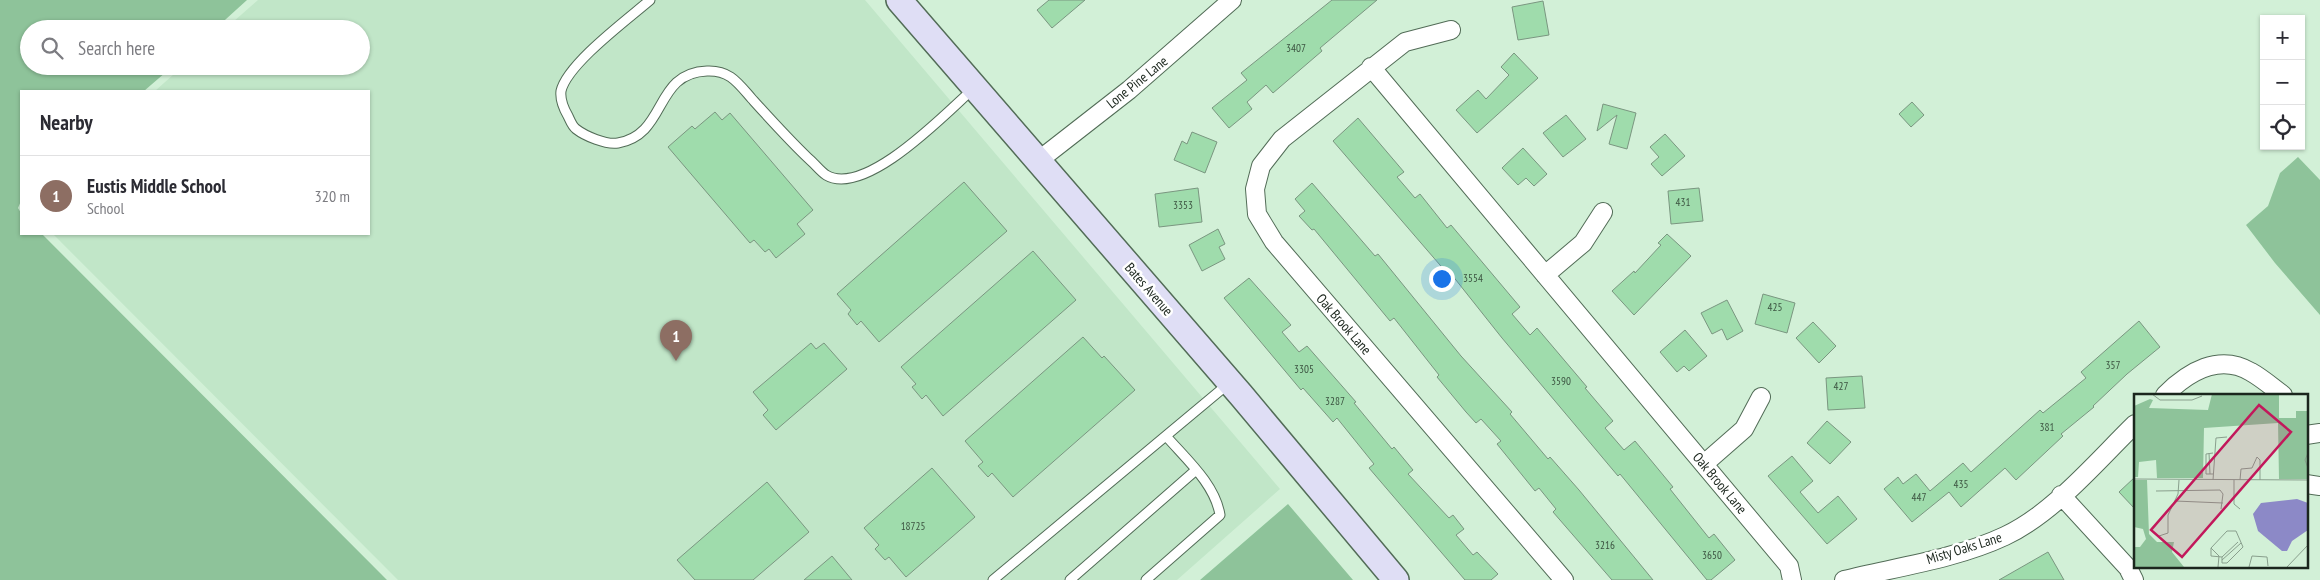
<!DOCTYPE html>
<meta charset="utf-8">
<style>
:root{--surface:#fff;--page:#f7f7f7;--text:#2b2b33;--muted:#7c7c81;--line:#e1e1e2;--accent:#ea580c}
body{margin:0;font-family:"PT Sans Narrow",sans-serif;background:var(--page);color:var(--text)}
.controls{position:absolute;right:15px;top:15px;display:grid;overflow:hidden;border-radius:0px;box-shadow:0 1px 4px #0004}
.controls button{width:45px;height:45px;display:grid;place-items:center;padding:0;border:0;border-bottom:1px solid var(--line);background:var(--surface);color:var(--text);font:25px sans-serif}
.you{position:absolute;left:1441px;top:278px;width:18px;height:18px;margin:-12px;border:4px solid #fff;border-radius:50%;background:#1a73e8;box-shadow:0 0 0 8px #1a73e833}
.badge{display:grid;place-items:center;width:32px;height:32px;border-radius:50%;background:var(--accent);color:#fff;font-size:16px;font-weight:700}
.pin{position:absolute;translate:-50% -41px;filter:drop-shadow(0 1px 2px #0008)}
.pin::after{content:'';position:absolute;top:26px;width:18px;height:15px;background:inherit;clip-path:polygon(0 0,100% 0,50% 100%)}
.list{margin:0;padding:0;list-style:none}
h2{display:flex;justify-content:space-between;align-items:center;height:65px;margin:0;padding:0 20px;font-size:21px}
h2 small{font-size:16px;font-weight:400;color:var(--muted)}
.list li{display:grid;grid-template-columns:32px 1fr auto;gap:15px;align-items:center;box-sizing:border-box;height:80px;padding:0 20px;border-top:1px solid var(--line)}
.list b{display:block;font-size:19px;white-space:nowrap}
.list p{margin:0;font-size:16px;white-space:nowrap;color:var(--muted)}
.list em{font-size:16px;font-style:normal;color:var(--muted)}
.icon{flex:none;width:28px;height:28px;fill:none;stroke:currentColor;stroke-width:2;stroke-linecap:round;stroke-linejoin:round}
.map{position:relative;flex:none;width:2320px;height:580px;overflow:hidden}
.search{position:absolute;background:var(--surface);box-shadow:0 1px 4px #0004;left:20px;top:20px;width:350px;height:55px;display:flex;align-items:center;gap:12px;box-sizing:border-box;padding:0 18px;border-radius:28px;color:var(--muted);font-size:19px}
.panel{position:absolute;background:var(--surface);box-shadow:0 1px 4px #0004;left:20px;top:90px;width:350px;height:145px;border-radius:0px}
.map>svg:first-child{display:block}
.built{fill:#c1e6c8}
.green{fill:#8ec39a}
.building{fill:#9fdcac;stroke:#7a9680}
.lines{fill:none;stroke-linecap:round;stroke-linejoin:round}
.lane-casing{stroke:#526c57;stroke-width:11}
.street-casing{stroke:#526c57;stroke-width:20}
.secondary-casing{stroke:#526c57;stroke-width:28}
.lane{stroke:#fff;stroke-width:9}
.street{stroke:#fff;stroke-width:18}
.secondary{stroke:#dfdef5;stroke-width:25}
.labels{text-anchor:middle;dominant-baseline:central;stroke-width:5;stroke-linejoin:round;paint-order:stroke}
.number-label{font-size:11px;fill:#3c5441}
.street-label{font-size:14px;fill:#1b261d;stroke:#fff}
.inset-road{fill:none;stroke:#899f8d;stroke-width:1}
.view{fill:#c2185b;fill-opacity:0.15;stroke:#c2185b;stroke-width:2.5}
.inset-edge{fill:none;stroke:#1b261d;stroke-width:2.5}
</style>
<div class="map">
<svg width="2320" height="580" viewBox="0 0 2320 580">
<rect width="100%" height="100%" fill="#d2f0d7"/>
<path class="built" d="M 258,0 L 865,0 L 1280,489 L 1177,580 L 398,580 L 53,234 L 369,234 L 369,91 L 155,91 L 183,66 L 361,66 L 361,29 L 225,29 Z"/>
<path class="green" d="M 0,0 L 247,0 L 215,29 L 29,29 L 29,66 L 173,66 L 144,91 L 21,91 L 21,201 L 18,208 L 21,213 L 21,234 L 42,234 L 387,580 L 0,580 Z
M 2298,157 L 2320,180 L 2320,315 L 2275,263 L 2246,225 L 2268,206 L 2280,173 Z
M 1288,504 L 1353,580 L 1200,580 Z"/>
<path class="building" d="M 1049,0 L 1085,0 L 1052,28 L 1037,10 Z
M 1332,0 L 1377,0 L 1320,48 L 1322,51 L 1273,93 L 1266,85 L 1247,102 L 1252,109 L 1229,128 L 1212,108 L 1247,80 L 1241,73 Z
M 1543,1 L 1549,35 L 1518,40 L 1512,7 Z
M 1514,53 L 1538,78 L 1477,133 L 1456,110 L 1478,90 L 1486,99 L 1509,75 L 1501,67 Z
M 1912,102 L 1924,115 L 1911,127 L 1899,114 Z
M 1603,104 L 1636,113 L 1627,149 L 1609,144 L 1617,115 L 1597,131 Z
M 715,112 L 722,120 L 730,113 L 813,210 L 797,224 L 805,234 L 776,258 L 769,249 L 765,252 L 754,240 L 750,243 L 668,147 L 692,126 L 695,129 Z
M 1566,115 L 1586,139 L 1563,157 L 1543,133 Z
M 1358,118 L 1404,172 L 1397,177 L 1415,198 L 1420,194 L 1447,228 L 1451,225 L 1520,307 L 1512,314 L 1530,335 L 1537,328 L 1587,387 L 1585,388 L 1613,421 L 1605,428 L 1624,450 L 1635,441 L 1673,487 L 1670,489 L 1709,538 L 1714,534 L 1735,560 L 1711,580 L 1707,580 L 1620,474 L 1618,476 L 1502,338 L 1448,270 L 1446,272 L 1333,141 Z
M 1192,132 L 1217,142 L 1205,173 L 1174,160 L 1182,141 L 1187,144 Z
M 1665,134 L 1685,156 L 1662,176 L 1651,164 L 1659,157 L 1650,147 Z
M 1523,148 L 1547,174 L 1534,186 L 1526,178 L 1518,185 L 1502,168 Z
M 964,182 L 1007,231 L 879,342 L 861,321 L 857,325 L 848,314 L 851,310 L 837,294 Z
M 1312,183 L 1375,256 L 1378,254 L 1461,356 L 1512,412 L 1510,414 L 1548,459 L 1550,457 L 1579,490 L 1653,580 L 1612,580 L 1553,512 L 1556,509 L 1539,488 L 1535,491 L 1497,444 L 1501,441 L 1481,419 L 1476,423 L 1466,412 L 1437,377 L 1439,375 L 1394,318 L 1390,321 L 1314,229 L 1312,230 L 1299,216 L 1305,211 L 1295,199 Z
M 1198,188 L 1202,222 L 1159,227 L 1155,194 Z
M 1699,188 L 1703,221 L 1671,224 L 1668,191 Z
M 1218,229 L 1225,244 L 1219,247 L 1225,259 L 1202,271 L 1189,245 Z
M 1667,234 L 1691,256 L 1634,315 L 1612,291 L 1634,271 L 1635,273 L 1661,245 L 1658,243 Z
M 1033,251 L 1076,300 L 943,416 L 926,395 L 922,399 L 912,387 L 916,384 L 901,367 Z
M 1249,278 L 1291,325 L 1282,332 L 1299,352 L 1307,346 L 1356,402 L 1354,403 L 1392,449 L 1394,447 L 1413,470 L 1408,474 L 1449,518 L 1453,515 L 1464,529 L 1456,535 L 1473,555 L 1477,552 L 1498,574 L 1491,580 L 1465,580 L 1369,468 L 1374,464 L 1337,418 L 1333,422 L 1303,388 L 1301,390 L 1224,298 Z
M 1763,294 L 1795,303 L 1787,333 L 1755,324 Z
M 1727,300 L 1743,331 L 1727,340 L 1722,329 L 1712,334 L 1701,313 Z
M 2139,321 L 2160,347 L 2127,374 L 2093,406 L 2094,407 L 2061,434 L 2063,436 L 2016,480 L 2005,468 L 1961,507 L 1949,492 L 1912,522 L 1884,489 L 1898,477 L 1903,484 L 1916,474 L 1930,491 L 1963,463 L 1971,472 L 2040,410 L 2043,413 L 2086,378 L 2081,372 Z
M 1813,322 L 1836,346 L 1819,363 L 1796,338 Z
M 1685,330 L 1707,356 L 1689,371 L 1684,366 L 1677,372 L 1660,352 Z
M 1083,337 L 1102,358 L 1104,356 L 1135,390 L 1013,497 L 992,473 L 988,477 L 978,466 L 983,462 L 965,441 Z
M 811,343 L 816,349 L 824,343 L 847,369 L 776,430 L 763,415 L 768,410 L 753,392 Z
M 1862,376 L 1865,408 L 1828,410 L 1826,378 Z
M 1827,421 L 1851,442 L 1830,464 L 1807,443 Z
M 1792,456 L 1813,481 L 1800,492 L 1818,513 L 1838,496 L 1857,519 L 1827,544 L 1768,476 Z
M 932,468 L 975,517 L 906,577 L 889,557 L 885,560 L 875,549 L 879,545 L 864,528 Z
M 2135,477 L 2135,509 L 2119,492 Z
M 767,482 L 809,532 L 753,580 L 695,580 L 677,560 Z
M 2048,552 L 2064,580 L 1999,580 Z
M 832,556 L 852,580 L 804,580 Z"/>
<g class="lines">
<defs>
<path id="lane" d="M 650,0 C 628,19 567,64 561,91 C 560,99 564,109 568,116 C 570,120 572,126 576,129 C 585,136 606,145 618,143 C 668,134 653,73 707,71 C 730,70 738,83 752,99 C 771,120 789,140 809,159 C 815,164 820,171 826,175 C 865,198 945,114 973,89
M 993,580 L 1228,384
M 1070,580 L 1196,470
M 1146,580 L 1220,515 C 1215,484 1186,459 1166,436"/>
<path id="street" d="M 1451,30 L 1405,42 L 1282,139 L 1261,166 L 1255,189 L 1257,214 L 1274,242 L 1564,580
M 1371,67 L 1789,566 L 1792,580
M 1038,161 L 1129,90 L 1232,0
M 1545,275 L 1583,243 L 1603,212
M 2165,395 C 2188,372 2219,353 2251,372 C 2262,378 2272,387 2283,395
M 2306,435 L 2320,433
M 1704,464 L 1744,429 L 1761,397
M 2306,484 L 2320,486
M 2061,495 L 2128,568 L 2134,580
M 1844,580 C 1897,567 1956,559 2005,536 C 2054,513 2097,461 2135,424"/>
<path id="secondary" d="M 899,0 L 1241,395 L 1396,580"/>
</defs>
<use href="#lane" class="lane-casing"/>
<use href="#street" class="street-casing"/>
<use href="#secondary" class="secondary-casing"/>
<use href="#lane" class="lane"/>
<use href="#street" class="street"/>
<use href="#secondary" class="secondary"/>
</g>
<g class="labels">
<g class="number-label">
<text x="1296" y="48">3407</text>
<text x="1683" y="202">431</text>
<text x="1183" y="205">3353</text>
<text x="1473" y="278">3554</text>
<text x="1775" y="307">425</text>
<text x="2113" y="365">357</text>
<text x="1304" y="369">3305</text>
<text x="1561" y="381">3590</text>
<text x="1841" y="386">427</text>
<text x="1335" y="401">3287</text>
<text x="2047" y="427">381</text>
<text x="1961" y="484">435</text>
<text x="1919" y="497">447</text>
<text x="913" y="526">18725</text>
<text x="1605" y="545">3216</text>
<text x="1712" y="555">3650</text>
</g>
<g class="street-label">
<text transform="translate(1137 82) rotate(-39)">Lone Pine Lane</text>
<text transform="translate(1149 289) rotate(49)">Bates Avenue</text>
<text transform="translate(1344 324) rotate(49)">Oak Brook Lane</text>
<text transform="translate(1720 483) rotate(50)">Oak Brook Lane</text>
<text transform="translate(1964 548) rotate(-17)">Misty Oaks Lane</text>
</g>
</g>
<g transform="translate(2134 394)">
<rect width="174" height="174" fill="#d2f0d7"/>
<path d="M 78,0 L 145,0 L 145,24 L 162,24 L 162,17 L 174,17 L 174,85 L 145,85 L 144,29 L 70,34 L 69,84 L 23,84 L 22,66 L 5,68 L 4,83 L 0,83 L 0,12 L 16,5 L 19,6 L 15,14 L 74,16 ZM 0,86 L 13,86 L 15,140 L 23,148 L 40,148 L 38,158 L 50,173 L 0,173 L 0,153 L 6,153 L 12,145 L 9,135 L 0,133 Z" fill="#8ec39a"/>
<path d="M 163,105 L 174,109 L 174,136 L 158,147 L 153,157 L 148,157 L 124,137 L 119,120 L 127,109 Z" fill="#8c89c7"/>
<path class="inset-road" d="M 18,0 L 26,6 L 58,6 L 68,2M 75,59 L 76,80M 174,59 L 171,66 L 174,74M 79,80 L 72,80 L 72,60 L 79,59M 0,85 L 174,86M 79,86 L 82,44 L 93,43M 100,86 L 100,110 L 106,115M 106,86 L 107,75 L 118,74 L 123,63 L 126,66 L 126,86M 22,97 L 86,96 L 89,100 L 87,115M 41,107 L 89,109M 93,137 L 102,137 L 109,153 L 93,169 L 88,169 L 88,163 L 77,162 L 77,154 ZM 25,142 L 34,139 L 34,121 L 44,100 L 45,86M 77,154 L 85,162 L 84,173M 88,163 L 104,148M 88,166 L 107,149M 115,173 L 118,162 L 133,163 L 134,172M 153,173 L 174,151"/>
<path class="view" d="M 125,11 L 157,38 L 48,163 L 17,136 Z"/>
<rect width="174" height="174" class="inset-edge"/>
</g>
</svg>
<div class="controls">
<button>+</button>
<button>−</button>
<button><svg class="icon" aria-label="locate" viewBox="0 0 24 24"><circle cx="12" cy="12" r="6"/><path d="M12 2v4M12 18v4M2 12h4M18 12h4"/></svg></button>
</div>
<div class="you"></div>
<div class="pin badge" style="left:676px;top:361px;background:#8d6e63">1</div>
<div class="search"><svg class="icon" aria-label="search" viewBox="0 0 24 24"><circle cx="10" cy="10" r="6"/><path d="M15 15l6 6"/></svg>Search here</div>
<section class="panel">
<h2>Nearby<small></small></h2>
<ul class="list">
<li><span class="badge" style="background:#8d6e63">1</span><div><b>Eustis Middle School</b><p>School</p></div><em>320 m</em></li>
</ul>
</section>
</div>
